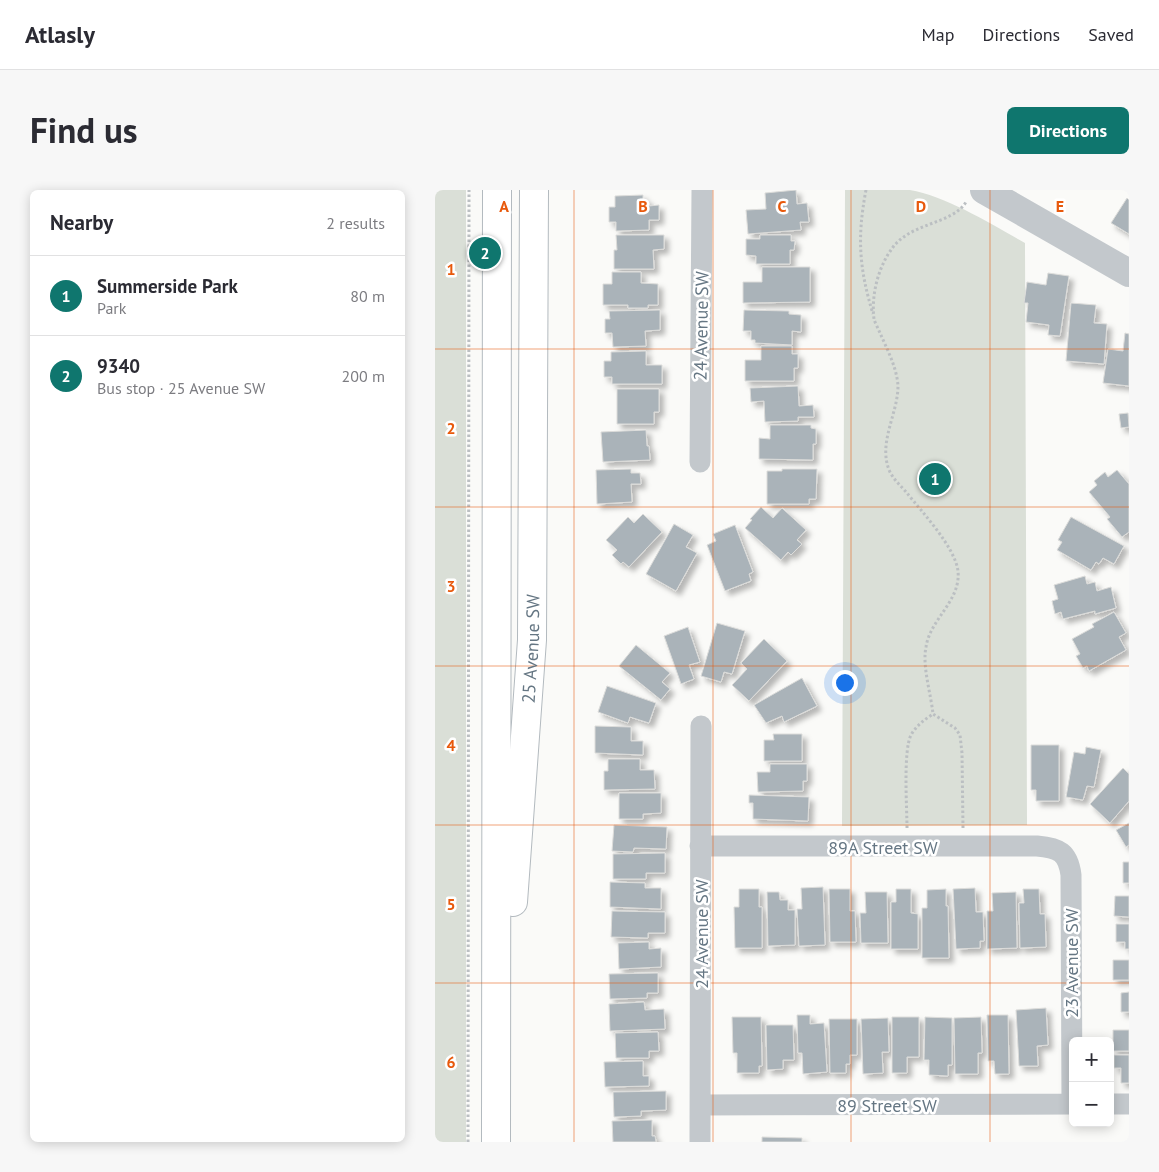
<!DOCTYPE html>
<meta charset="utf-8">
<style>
:root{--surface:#fff;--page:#f7f7f7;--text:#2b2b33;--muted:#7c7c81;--line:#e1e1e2;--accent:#0f766e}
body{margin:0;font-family:"PT Sans",sans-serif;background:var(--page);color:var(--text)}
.controls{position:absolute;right:15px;bottom:15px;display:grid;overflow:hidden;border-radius:8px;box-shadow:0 2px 12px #0003}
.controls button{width:45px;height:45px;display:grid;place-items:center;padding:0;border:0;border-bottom:1px solid var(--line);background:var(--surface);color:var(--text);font:25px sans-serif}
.you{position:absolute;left:409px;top:492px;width:18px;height:18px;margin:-12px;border:4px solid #fff;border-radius:50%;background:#1a73e8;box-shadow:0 0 0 8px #1a73e833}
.badge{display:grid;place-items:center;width:32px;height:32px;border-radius:50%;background:var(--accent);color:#fff;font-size:16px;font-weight:700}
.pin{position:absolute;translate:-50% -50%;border:2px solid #fff;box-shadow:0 1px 5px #0006}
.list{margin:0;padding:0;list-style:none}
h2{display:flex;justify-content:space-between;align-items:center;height:65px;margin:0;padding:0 20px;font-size:21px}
h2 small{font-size:16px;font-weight:400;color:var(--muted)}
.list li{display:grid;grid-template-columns:32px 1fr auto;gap:15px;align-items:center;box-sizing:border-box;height:80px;padding:0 20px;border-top:1px solid var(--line)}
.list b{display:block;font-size:19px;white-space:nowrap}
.list p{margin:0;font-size:16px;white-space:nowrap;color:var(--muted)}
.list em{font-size:16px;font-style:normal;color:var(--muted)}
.map{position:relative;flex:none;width:694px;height:952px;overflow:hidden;border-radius:8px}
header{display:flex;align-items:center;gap:30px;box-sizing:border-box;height:70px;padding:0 25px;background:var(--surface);border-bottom:1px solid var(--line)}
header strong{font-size:24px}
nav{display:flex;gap:28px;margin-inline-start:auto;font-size:18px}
.intro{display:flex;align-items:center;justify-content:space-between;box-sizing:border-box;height:120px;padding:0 30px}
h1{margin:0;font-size:35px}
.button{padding:12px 22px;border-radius:8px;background:var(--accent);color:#fff;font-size:18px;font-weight:700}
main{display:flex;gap:30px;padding:0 30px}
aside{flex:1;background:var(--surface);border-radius:8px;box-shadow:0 2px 12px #0003}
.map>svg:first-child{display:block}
.green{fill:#dadfd7}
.building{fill:#aab3b9;stroke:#dcdcda;filter:url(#shadow)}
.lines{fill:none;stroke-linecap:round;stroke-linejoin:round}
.secondary-casing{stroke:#b3babf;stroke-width:30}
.path{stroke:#bbbfc2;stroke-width:3;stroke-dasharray:2.5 2.5;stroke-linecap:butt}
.minor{stroke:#c3c8cc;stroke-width:21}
.tertiary{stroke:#c3c8cc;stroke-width:28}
.secondary{stroke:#fff;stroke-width:28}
.grid{fill:none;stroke:#e8590c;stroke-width:1;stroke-opacity:0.55}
.labels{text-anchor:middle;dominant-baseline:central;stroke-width:5;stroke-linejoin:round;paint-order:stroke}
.street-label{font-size:18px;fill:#657683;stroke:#fff}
.grid-label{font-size:16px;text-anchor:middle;font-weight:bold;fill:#e8590c;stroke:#fff;stroke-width:5;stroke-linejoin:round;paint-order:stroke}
</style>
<header>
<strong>Atlasly</strong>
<nav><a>Map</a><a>Directions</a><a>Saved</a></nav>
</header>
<div class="intro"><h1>Find us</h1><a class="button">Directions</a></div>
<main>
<aside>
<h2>Nearby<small>2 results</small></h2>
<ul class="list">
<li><span class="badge">1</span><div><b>Summerside Park</b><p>Park</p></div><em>80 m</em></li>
<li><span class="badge">2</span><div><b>9340</b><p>Bus stop · 25 Avenue SW</p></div><em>200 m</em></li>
</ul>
</aside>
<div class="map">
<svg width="694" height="952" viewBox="0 0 694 952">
<defs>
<filter id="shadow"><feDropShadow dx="4.5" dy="4.5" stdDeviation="2.5" flood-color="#0004"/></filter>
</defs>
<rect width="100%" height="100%" fill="#fafaf8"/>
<path class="green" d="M 0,0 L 31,0 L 31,952 L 0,952 Z
M 410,0 C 429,0 458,0 475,0 C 511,6 558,35 590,53 L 592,635 L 407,636 Z"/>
<path class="building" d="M 361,0 L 362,14 L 372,13 L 374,32 L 365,32 L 366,40 L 313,44 L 311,20 L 331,19 L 330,3 Z
M 208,5 L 208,10 L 213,10 L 214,16 L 224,15 L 224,30 L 214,30 L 214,40 L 181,41 L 181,32 L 174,32 L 174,17 L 180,17 L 180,6 Z
M 692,8 L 694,10 L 694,44 L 676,33 Z
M 181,45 L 229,45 L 229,59 L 218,60 L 219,79 L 179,79 L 179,60 L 182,60 Z
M 325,45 L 356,45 L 356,51 L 360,51 L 359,60 L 355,60 L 355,74 L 321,74 L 321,66 L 311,65 L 311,49 L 325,49 Z
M 327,77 L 375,77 L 375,112 L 308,113 L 308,92 L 327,92 Z
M 177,82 L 206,82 L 206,93 L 223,94 L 223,115 L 213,115 L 213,118 L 193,118 L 193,115 L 168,115 L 168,94 L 177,94 Z
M 613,83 L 634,86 L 625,146 L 613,145 L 614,135 L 591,132 L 593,113 L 589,113 L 592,92 L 611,95 Z
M 636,113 L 661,115 L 659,133 L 672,134 L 669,174 L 631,171 Z
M 225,120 L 225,140 L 210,141 L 211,156 L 178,157 L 177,143 L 170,143 L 170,129 L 175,129 L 174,121 Z
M 309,120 L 354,121 L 354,124 L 366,125 L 366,142 L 357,141 L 357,155 L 320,153 L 320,150 L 316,150 L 316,141 L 308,141 Z
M 690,143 L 694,144 L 694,196 L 668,193 L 673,159 L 688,161 Z
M 326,156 L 357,156 L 357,164 L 363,164 L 363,178 L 359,178 L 359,191 L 310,191 L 310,170 L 326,170 Z
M 211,161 L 211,175 L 227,175 L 227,194 L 177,194 L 177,187 L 169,187 L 169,171 L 176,171 L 176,162 Z
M 363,196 L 364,216 L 378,215 L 379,227 L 363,227 L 363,231 L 330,232 L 329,211 L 316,212 L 315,198 Z
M 182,199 L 224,199 L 224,222 L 219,222 L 219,234 L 182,234 Z
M 693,223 L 694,237 L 686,238 L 684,224 Z
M 335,235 L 376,235 L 376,238 L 381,239 L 381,254 L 378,254 L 378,270 L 324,269 L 324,248 L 335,249 Z
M 211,240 L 212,256 L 214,256 L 215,270 L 168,272 L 166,242 Z
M 196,279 L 196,283 L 205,283 L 206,294 L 196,294 L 197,312 L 162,314 L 161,280 Z
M 347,279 L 382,279 L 381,309 L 374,309 L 374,314 L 332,314 L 332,281 L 347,281 Z
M 682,280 L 694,294 L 694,342 L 687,347 L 672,329 L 675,327 L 654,302 L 662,295 L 659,291 L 670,282 L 673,287 Z
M 326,317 L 338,328 L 347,318 L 371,340 L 362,350 L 367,354 L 356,365 L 353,362 L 346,370 L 310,338 L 317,330 L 315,329 Z
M 208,324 L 227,342 L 194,377 L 188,372 L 186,374 L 177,365 L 182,360 L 171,350 L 193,327 L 199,333 Z
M 636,327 L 689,356 L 679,374 L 668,368 L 664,374 L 661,372 L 656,380 L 622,360 L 627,352 L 623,350 Z
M 239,334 L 258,345 L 251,357 L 262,363 L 241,401 L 211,384 Z
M 300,335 L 318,382 L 314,384 L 316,391 L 290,401 L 272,355 L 281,351 L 278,344 Z
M 650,386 L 652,394 L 660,392 L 662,401 L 676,397 L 681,418 L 660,424 L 660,421 L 628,429 L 626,422 L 620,424 L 617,411 L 623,409 L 619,395 Z
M 679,422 L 691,443 L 684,447 L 691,460 L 654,481 L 652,476 L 648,478 L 641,466 L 645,464 L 637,449 L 659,437 L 657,434 Z
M 282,433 L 310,441 L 297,484 L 289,482 L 286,492 L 266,486 Z
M 253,437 L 265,472 L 254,475 L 259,489 L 246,494 L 229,446 Z
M 329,449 L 352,471 L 314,511 L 297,495 L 312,479 L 306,473 Z
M 201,455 L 235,483 L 227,492 L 235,499 L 226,510 L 184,476 Z
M 367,488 L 382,516 L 349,532 L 347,526 L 331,533 L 319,515 Z
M 172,496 L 221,513 L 214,533 L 195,527 L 193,533 L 163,522 Z
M 160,536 L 196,537 L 196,551 L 208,551 L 208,565 L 160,563 Z
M 338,544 L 367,544 L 367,571 L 329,571 L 329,550 L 339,550 Z
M 596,555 L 624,555 L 624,611 L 601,611 L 601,600 L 596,600 Z
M 651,557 L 666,560 L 659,597 L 652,596 L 648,610 L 631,607 L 639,562 L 650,564 Z
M 173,569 L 205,569 L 205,580 L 219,580 L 220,599 L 169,600 L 169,581 L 173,581 Z
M 335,574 L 372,574 L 372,591 L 368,591 L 368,601 L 323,602 L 322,582 L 335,582 Z
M 688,578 L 694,584 L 694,611 L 675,633 L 655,614 Z
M 184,603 L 226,603 L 226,623 L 208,624 L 208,629 L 184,629 Z
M 314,605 L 374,607 L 373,631 L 318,629 L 318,613 L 314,613 Z
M 694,633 L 694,655 L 691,657 L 681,640 Z
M 179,635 L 232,637 L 231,659 L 199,658 L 198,662 L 177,661 Z
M 230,663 L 230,683 L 211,683 L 211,689 L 178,689 L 178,664 Z
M 688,672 L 694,672 L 694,693 L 688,693 Z
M 175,692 L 210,693 L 210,698 L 226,698 L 226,719 L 175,717 Z
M 388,697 L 390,755 L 364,756 L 362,719 L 367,719 L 366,698 Z
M 540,698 L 541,722 L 548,722 L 549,751 L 545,751 L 545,758 L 521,759 L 518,699 Z
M 304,699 L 324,699 L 324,717 L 327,717 L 327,758 L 300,758 L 299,717 L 304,717 Z
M 394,699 L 415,699 L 415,721 L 420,721 L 421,752 L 395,752 Z
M 461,699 L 476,699 L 476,723 L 483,724 L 483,759 L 456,759 L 456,712 L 461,712 Z
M 511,699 L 511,716 L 513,716 L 514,768 L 487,768 L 487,718 L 492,718 L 492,700 Z
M 588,699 L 604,699 L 605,724 L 610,724 L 611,757 L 585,758 L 584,713 L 589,713 Z
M 332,702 L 344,702 L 345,710 L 353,710 L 353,720 L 360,720 L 360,755 L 333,756 Z
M 430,702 L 452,702 L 453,753 L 426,753 L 425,723 L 431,723 Z
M 581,702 L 582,758 L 552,759 L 552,721 L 558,721 L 557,703 Z
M 680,706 L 694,706 L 694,727 L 679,726 Z
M 177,721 L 230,722 L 230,743 L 213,743 L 213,748 L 176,747 Z
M 681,734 L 694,734 L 694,759 L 690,759 L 690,752 L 681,752 Z
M 214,752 L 214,759 L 226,758 L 226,777 L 184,779 L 183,753 Z
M 678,770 L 694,770 L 694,790 L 678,790 Z
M 223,783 L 223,803 L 212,803 L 212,808 L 175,809 L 174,784 Z
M 694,802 L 694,822 L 686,822 L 686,803 Z
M 209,812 L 210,820 L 229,819 L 230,839 L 175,841 L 174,814 Z
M 611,818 L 613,855 L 602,856 L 603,876 L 584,876 L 581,820 Z
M 362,825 L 375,825 L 375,834 L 389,833 L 392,882 L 368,884 L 367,863 L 363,863 Z
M 552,825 L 573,825 L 574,884 L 560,884 L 559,871 L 553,871 Z
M 297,827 L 326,827 L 327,876 L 324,876 L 324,883 L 302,883 L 302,863 L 298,863 Z
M 457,827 L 484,827 L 484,867 L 472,867 L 472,883 L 457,883 Z
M 490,827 L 517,828 L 517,875 L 513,875 L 513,886 L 494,885 L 494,870 L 489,870 Z
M 546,827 L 547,863 L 543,863 L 543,884 L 520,884 L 519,828 Z
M 453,828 L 454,862 L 447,862 L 448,883 L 428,884 L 426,829 Z
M 394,829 L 422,829 L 422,865 L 415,865 L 415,874 L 411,874 L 411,883 L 395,883 Z
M 331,835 L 358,835 L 359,870 L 348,870 L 348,879 L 332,880 Z
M 678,840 L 694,840 L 694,861 L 678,861 Z
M 223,842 L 224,861 L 214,861 L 214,868 L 181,868 L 180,843 Z
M 679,865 L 694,865 L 694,893 L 686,893 L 686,878 L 679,878 Z
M 208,871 L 208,886 L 214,886 L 214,896 L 170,897 L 169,872 Z
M 231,901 L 231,920 L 206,921 L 206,926 L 179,927 L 178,902 Z
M 217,930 L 217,946 L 220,946 L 221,952 L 178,952 L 177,931 Z
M 327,947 L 367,948 L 367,952 L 327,952 Z"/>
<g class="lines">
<defs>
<g id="secondary">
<path id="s1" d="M 78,712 L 97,450 L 99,0"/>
<path d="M 61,952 L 62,0"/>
</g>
</defs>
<use href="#secondary" class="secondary-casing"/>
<path class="path" d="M 431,0 C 422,47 424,78 438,124
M 472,638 C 472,618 468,561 476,545 C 481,536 489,530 498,524
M 528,638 L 527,563 L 525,545 L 520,538 L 498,524 C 496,504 487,476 491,457 C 495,429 526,411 523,381 C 520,357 487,322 472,303 C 466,296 459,290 455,282 C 442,254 463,224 463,196 C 462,178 452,159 445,143 C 443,138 440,133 439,129 C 436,106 443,78 456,60 C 474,32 517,35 531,12
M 33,952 L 34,0"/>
<path class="minor" d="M 265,272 L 267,0
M 265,656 L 602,656 C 624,658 633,662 636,685 L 637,914
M 675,914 L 694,914
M 266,915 L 638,914
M 265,952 L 266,536"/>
<path class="tertiary" d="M 549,0 L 694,83"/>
<use href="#secondary" class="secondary"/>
</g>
<path class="grid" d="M 139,0 L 139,952M 278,0 L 278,952M 416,0 L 416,952M 555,0 L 555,952M 0,159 L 694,159M 0,317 L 694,317M 0,476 L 694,476M 0,635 L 694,635M 0,793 L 694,793"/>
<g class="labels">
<g class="street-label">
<text transform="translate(266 136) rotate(-89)">24 Avenue SW</text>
<text stroke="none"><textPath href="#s1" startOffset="254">25 Avenue SW</textPath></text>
<text x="448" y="657">89A Street SW</text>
<text transform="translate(266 744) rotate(-90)">24 Avenue SW</text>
<text transform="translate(636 773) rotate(-90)">23 Avenue SW</text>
<text x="452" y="915">89 Street SW</text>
</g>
</g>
<g class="grid-label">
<text x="69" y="22">A</text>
<text x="208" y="22">B</text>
<text x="347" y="22">C</text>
<text x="486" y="22">D</text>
<text x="625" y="22">E</text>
<text x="16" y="85">1</text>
<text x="16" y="244">2</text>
<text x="16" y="402">3</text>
<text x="16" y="561">4</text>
<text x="16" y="720">5</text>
<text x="16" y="878">6</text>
</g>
</svg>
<div class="controls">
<button>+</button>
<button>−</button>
</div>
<div class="you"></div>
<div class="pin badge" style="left:500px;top:289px">1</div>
<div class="pin badge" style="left:50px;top:63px">2</div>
</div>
</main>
